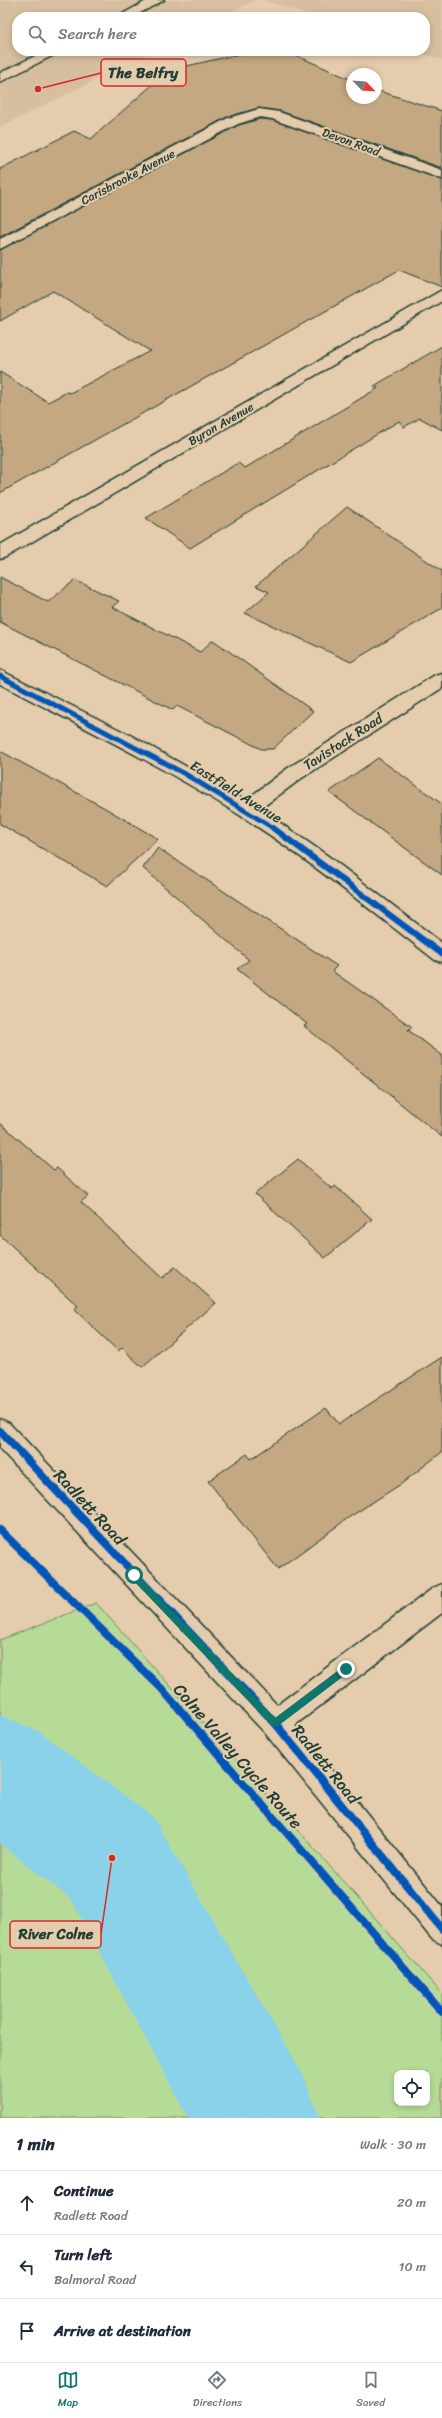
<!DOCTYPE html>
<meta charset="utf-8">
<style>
:root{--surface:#fff;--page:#f2f2f3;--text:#1f2937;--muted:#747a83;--line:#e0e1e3;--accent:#0f766e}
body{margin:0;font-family:Sriracha,sans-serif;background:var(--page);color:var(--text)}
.controls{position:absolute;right:12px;bottom:12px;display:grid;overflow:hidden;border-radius:8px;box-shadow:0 2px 6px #0003}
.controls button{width:36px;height:36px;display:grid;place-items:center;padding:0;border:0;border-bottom:1px solid var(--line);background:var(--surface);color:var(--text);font:20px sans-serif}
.compass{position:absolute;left:346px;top:68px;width:36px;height:36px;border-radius:50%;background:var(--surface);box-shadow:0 2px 6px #0003;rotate:115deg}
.stop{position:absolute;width:12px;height:12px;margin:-9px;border:3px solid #0f766e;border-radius:50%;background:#fff}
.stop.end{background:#0f766e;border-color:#fff;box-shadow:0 1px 4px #0008}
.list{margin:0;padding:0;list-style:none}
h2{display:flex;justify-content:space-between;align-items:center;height:52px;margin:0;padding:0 16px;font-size:17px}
h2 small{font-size:13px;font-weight:400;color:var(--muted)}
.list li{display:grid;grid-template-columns:26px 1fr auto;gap:12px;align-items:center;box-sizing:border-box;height:64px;padding:0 16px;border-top:1px solid var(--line)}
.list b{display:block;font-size:15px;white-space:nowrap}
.list p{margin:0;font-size:13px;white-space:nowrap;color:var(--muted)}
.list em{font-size:13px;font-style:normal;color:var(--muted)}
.icon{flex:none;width:22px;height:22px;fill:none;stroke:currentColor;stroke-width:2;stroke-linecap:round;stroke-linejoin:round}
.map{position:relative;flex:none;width:442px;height:2118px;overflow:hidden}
.search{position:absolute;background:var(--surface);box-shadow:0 2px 6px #0003;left:12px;right:12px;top:12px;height:44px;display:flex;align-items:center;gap:10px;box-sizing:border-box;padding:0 14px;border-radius:16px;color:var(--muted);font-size:15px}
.sheet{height:244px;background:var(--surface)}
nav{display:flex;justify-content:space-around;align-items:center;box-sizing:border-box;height:56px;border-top:1px solid var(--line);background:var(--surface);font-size:11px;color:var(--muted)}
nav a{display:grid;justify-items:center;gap:2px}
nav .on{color:var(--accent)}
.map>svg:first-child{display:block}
.built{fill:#d6be9e}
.green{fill:#b6db96;stroke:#6a8c65;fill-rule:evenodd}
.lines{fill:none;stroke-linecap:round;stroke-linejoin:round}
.river{fill:#89d2ea;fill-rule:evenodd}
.building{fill:#c3a881;stroke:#1f3d34}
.service-casing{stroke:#1f3d34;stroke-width:3}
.minor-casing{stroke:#1f3d34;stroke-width:3}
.tertiary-casing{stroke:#1f3d34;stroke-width:3}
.service{fill:#e4ccad;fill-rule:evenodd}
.minor{fill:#e4ccad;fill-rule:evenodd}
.tertiary{fill:#e4ccad;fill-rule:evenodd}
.cycleway-far2-casing{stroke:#e4ccad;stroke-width:7}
.cycleway-far1-casing{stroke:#e4ccad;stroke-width:8}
.cycleway-casing{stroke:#e4ccad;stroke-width:10}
.cycleway-far2{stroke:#0057b8;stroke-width:5}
.cycleway-far1{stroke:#0057b8;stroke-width:6}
.cycleway{stroke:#0057b8;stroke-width:8}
.route{fill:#0f766e}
.labels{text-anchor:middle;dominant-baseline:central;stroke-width:4;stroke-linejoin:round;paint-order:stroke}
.far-street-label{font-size:12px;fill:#1f3d34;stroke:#e4ccad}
.street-label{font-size:14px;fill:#1f3d34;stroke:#e4ccad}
.near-street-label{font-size:17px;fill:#1f3d34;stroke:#e4ccad}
.leader{fill:none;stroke:#d62828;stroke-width:1.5}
.callout-dot{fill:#d62828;stroke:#e4ccad;stroke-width:1.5}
.callout{fill:#e4ccad;stroke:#d62828;stroke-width:1.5}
.callout-label{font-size:15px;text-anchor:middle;font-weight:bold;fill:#1f3d34}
</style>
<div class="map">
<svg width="442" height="2118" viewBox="0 0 442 2118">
<rect width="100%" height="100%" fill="#e4ccad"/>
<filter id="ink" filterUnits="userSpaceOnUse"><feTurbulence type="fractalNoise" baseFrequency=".025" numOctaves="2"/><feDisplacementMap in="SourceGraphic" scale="8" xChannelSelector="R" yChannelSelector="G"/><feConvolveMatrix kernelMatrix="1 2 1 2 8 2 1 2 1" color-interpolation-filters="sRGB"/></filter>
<g filter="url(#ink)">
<path class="built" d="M 0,0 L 255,0 L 221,17 L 17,17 L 17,51 L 153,51 L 0,127 Z
M 263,0 L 442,0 L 442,60 L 416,51 L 425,51 L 425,17 L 314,17 Z"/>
<path class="green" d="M 96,1603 L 247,1772 L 442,1994 L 442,2118 L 269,2118 L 209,2011 L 126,1850 L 0,1756 L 0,1640 ZM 397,2073 L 427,2073 L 427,2103 L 397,2103 Z
M 0,1810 L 27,1823 L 226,2118 L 0,2118 Z"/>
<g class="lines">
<path class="river" d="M 0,1715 L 40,1732 L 153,1817 L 302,2073 L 320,2118 L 188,2118 L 71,1899 L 0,1844 Z"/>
</g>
<path class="building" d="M 253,51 L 286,51 L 352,80 L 352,98 L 376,98 L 376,90 L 442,111 L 442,168 L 280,111 L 259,108 L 227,117 L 0,237 L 0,169 L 74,131 L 91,139 L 169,70 Z
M 260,119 L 272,120 L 442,180 L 442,287 L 399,270 L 0,493 L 0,372 L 48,402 L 67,392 L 70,393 L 150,351 L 53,291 L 0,321 L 0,250 L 239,125 Z
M 442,346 L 442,430 L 420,418 L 404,427 L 399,421 L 190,548 L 146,518 L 238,463 L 245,468 L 378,388 L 374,386 Z
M 347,507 L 442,571 L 442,608 L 351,662 L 245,613 L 269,592 L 256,586 Z
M 0,577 L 48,602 L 75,580 L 119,601 L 112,607 L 200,652 L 213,640 L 313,711 L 273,749 L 261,749 L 177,706 L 173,710 L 0,622 Z
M 0,751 L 105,808 L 158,839 L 107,886 L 0,824 Z
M 378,758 L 442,804 L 442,875 L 329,792 Z
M 158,848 L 337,966 L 332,971 L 412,1027 L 408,1030 L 442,1055 L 442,1137 L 304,1026 L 307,1024 L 237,969 L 249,960 L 143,868 Z
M 0,1123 L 54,1170 L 57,1168 L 88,1196 L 81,1202 L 162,1278 L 175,1267 L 216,1303 L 142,1367 L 122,1348 L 118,1351 L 74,1309 L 78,1306 L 0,1235 Z
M 298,1159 L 332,1189 L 335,1186 L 372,1219 L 325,1258 L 255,1194 Z
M 442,1357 L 442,1452 L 401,1484 L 348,1518 L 278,1569 L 208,1481 L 247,1454 L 251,1459 L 326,1408 L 339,1424 Z"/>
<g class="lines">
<defs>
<path id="service" d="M 148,0 L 164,0 L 133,17 L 117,17 Z
M 45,51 L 62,51 L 0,82 L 0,73 Z"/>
<path id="minor" d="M 259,109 L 279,112 L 442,170 L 442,179 L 272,119 L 260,117 L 238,124 L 0,249 L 0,239 L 228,118 Z
M 442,290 L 442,301 L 6,557 L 0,559 L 0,545 Z
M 0,670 L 130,735 L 246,800 L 288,768 L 435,675 L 442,673 L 442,688 L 302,778 L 260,809 L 328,856 L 442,943 L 442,962 L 435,960 C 370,910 307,858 238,814 C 162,766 80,726 0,684 Z"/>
<path id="tertiary" d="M 0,1419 L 9,1423 L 277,1705 L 433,1588 L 442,1584 L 442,1613 L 295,1725 L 442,1906 L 442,1944 L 432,1939 L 265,1733 L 0,1449 Z"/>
</defs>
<use href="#service" class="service-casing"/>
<use href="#minor" class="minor-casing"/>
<use href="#tertiary" class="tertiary-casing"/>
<use href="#service" class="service"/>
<use href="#minor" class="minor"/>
<use href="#tertiary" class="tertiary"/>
<defs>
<path id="cycleway-far2" d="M 0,676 L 185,774 L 275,829"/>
<path id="cycleway-far1" d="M 273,828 L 442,954"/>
<path id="cycleway" d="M 0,1431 L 275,1723 L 442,1929
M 0,1530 L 161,1688 L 442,2012"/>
</defs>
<use href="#cycleway-far2" class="cycleway-far2-casing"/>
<use href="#cycleway-far1" class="cycleway-far1-casing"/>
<use href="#cycleway" class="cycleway-casing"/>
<use href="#cycleway-far2" class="cycleway-far2"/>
<use href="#cycleway-far1" class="cycleway-far1"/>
<use href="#cycleway" class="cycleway"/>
</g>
</g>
<path class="route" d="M 134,1571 L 275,1718 L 344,1666 L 349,1666 L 349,1672 L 278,1726 L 272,1726 L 131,1578 L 130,1575 Z"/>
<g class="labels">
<g class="far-street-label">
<text transform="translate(351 142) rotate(20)">Devon Road</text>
<text transform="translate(128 177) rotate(-28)">Carisbrooke Avenue</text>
<text transform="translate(221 424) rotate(-30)">Byron Avenue</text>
</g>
<g class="street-label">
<text transform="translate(343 742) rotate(-33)">Tavistock Road</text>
<text transform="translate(236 792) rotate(32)">Eastfield Avenue</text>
</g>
<g class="near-street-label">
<text transform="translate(90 1507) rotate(47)">Radlett Road</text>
<text transform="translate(238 1756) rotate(49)">Colne Valley Cycle Route</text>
<text transform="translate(326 1764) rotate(51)">Radlett Road</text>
</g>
</g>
<path class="leader" d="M38 89L101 73M112 1858L101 1934"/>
<g class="callout-dot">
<circle cx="38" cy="89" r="4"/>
<circle cx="112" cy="1858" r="4"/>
</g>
<g class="callout">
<rect x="101" y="59" width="85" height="27" rx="4"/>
<rect x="10" y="1921" width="91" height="27" rx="4"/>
</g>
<g class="callout-label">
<text x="143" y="78">The Belfry</text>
<text x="56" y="1939">River Colne</text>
</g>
</svg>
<div class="controls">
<button><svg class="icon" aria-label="locate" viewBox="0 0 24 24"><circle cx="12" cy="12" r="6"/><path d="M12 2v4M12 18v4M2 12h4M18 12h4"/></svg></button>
</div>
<svg class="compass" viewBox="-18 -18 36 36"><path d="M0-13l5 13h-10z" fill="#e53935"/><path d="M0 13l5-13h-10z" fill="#747a83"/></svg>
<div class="stop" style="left:134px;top:1575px"></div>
<div class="stop end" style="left:346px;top:1669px"></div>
<div class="search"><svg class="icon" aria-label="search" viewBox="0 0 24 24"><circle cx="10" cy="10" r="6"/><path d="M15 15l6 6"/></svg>Search here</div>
</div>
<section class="sheet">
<h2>1 min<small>Walk · 30 m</small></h2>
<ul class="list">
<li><svg class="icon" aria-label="ahead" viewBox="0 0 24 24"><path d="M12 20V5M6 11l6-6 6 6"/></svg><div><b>Continue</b><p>Radlett Road</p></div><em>20 m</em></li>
<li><svg class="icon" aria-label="left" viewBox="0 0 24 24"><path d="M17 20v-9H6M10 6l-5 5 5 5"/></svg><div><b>Turn left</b><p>Balmoral Road</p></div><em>10 m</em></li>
<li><svg class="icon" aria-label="arrive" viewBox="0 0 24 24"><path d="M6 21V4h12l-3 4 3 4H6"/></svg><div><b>Arrive at destination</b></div></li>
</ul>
</section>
<nav>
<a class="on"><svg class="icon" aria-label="map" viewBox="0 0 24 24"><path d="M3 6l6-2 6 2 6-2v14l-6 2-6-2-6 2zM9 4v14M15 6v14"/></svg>Map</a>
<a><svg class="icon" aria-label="directions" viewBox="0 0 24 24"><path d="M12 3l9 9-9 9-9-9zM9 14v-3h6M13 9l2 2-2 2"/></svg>Directions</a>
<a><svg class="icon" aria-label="saved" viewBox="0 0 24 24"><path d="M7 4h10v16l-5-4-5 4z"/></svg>Saved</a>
</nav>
